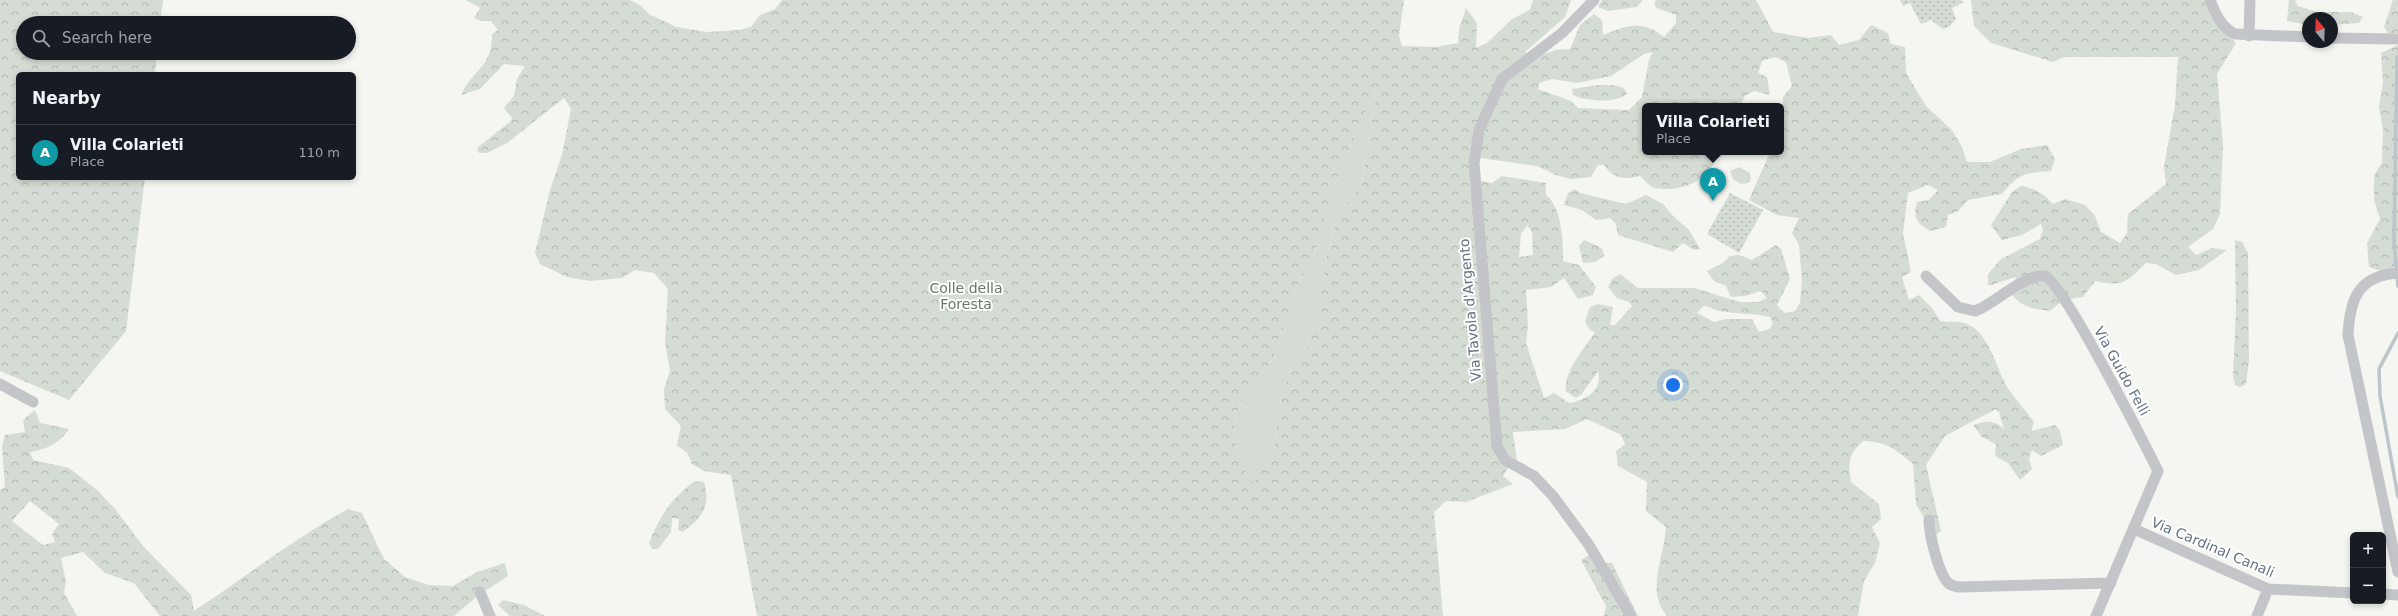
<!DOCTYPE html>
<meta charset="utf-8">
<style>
:root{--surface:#171b24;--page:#20242c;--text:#f1f3f6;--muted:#9ea1a6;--line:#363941;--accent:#ea580c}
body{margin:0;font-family:"DejaVu Sans",sans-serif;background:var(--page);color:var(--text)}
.controls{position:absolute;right:12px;bottom:12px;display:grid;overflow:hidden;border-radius:6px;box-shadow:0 2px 6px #0003}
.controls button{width:36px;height:36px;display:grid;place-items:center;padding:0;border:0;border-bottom:1px solid var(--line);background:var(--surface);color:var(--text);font:20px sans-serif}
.compass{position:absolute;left:2302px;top:12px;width:36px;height:36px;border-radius:50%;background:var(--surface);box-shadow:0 2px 6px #0003;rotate:341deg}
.you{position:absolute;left:1673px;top:385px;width:14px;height:14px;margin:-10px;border:3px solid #fff;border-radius:50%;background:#1a73e8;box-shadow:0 0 0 6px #1a73e833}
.badge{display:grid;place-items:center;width:26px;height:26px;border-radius:50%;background:var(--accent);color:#fff;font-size:13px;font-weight:700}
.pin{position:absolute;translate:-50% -33px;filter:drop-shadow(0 1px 2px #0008)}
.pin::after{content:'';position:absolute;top:21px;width:14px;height:12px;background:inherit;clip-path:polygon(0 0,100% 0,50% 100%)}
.popup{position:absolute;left:1642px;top:103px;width:142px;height:52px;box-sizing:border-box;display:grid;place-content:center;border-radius:6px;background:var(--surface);filter:drop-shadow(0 1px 3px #0005);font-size:13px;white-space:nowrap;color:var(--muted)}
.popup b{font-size:15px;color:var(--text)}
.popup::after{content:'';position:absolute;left:50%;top:100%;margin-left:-8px;border:8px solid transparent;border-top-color:var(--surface)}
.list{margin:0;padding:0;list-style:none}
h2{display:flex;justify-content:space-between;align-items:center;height:52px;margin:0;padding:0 16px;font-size:17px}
h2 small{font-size:13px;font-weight:400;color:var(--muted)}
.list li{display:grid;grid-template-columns:26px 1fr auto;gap:12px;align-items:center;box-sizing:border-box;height:56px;padding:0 16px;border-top:1px solid var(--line)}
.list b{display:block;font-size:15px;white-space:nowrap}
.list p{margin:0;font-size:13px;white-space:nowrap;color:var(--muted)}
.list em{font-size:13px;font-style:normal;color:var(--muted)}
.icon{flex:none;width:22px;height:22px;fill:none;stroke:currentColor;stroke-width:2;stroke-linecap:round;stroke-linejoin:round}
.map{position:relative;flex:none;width:2398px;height:616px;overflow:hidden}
.search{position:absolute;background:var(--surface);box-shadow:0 2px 6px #0003;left:16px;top:16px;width:340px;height:44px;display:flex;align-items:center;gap:10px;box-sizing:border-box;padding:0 14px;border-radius:22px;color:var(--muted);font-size:15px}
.panel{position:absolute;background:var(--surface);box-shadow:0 2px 6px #0003;left:16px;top:72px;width:340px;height:108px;border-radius:6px}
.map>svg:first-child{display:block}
.grass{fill:#d5dcd3}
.forest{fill:url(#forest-crowns);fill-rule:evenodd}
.garden{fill:url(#garden-dots)}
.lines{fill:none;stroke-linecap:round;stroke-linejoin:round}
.stream{stroke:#bbc5ca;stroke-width:3.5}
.street{stroke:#c3c5c9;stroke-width:11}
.labels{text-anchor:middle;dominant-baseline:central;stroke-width:4;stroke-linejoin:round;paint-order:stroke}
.park-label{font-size:14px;fill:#657963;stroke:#fff}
.street-label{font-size:14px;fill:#657282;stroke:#fff}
</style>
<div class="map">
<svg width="2398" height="616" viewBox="0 0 2398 616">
<defs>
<pattern id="forest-crowns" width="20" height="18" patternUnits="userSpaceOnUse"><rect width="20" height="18" fill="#d5dcd3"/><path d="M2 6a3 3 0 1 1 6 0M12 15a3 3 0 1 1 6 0" fill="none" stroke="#b0b7b1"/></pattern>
<pattern id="garden-dots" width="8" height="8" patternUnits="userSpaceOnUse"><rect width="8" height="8" fill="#d5dcd3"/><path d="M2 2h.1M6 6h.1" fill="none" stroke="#b0b7b1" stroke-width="1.8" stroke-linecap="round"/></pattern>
</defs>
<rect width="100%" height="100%" fill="#f5f5f1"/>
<path class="grass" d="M 1374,88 L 1376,97 L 1361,187 L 1339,212 L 1327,255 L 1322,288 L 1322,315 L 1311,335 L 1306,351 L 1293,367 L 1282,394 L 1277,419 L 1276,442 L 1254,484 L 1246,475 L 1233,434 L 1236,415 L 1249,387 L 1273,360 L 1297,285 L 1313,258 L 1332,192 Z
M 1739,167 L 1750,173 L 1751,180 L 1749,183 L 1741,184 L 1733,179 L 1730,171 Z"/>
<path class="forest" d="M 0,0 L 163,0 L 160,23 L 23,23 L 23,53 L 157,53 L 155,74 L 18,74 L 18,178 L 145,178 L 126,331 L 69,400 L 0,371 Z
M 466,0 L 630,0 L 640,5 L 649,14 L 676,27 L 707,32 L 739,30 L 751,27 L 760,15 L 775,9 L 782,0 L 1404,0 L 1399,36 L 1402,46 L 1436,47 L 1458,43 L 1459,29 L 1466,8 L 1477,23 L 1476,48 L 1487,43 L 1512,19 L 1530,10 L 1533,0 L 1571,0 L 1565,17 L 1525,52 L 1534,57 L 1556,50 L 1570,49 L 1580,25 L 1594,14 L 1602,20 L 1603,35 C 1628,25 1642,19 1664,37 L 1676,23 L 1676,15 L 1656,8 L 1654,2 L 1657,0 L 1756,0 L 1773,32 L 1808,38 L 1831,35 L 1839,45 L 1859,40 L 1871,25 L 1888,33 L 1891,44 L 1905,47 L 1906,73 L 1926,106 L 1951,129 L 1961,145 L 1967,162 L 1990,162 L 2021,149 L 2047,145 L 2055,159 L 2051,171 C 2025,173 2019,173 2002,194 L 1968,200 L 1958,211 L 1948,215 L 1946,227 L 1930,231 C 1916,223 1913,217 1917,202 L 1929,200 L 1938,190 L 1928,185 L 1908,193 L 1903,233 L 1911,272 L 1902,277 L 1909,300 L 1919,295 L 1932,308 L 1940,321 C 1949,323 1957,320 1967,324 C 1990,333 1996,370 2009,390 C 2017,401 2026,411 2034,422 L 2031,431 L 2055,425 L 2060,431 L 2063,445 L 2041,456 L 2032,450 L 2029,459 L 2032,469 L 2020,480 L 2008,463 L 1995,456 L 1996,444 L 1982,437 L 1973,425 C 1985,421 1994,419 2004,429 L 1999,412 L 1996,409 L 1945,436 L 1926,465 L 1941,531 L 1934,536 L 1916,504 L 1913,464 C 1897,450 1885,441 1863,441 C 1848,455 1848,462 1851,482 L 1879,504 L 1881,519 L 1872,527 L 1880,543 L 1875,563 L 1864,581 L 1858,616 L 1667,616 C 1645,591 1665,554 1666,527 L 1646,511 L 1647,482 L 1618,466 L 1616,451 L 1625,444 L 1621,435 L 1587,419 L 1565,429 L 1513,432 L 1517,462 L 1508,468 L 1503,476 L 1513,484 L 1466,502 L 1446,501 L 1434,512 L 1443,616 L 757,616 L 731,475 L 704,471 L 692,464 L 688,454 L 677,445 L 681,426 L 665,409 L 664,389 L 670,371 L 665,342 L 668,289 L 654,273 L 635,270 L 622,278 L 590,281 L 567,277 L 540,264 L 535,253 L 550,190 L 562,155 L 571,109 L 564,98 L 507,143 L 487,153 L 479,153 L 477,148 L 511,121 L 512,118 L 504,108 L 514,96 L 517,79 L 525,66 L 504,64 L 480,89 L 461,95 C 473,69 493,67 492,34 L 498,30 L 491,21 L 481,21 L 474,18 L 480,8 ZM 1653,52 L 1649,60 L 1642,97 L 1629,110 L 1578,108 L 1571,101 L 1538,89 L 1539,83 L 1552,79 L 1577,83 L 1611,76 L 1644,54 ZM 1775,57 L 1786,62 L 1792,86 L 1783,97 L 1781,152 L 1770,152 L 1749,200 L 1777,215 L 1799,218 L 1792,233 L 1799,245 L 1802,280 L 1800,303 L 1795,311 L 1784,313 L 1777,305 L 1790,279 L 1781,249 L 1776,245 L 1752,260 L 1739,255 L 1730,256 L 1723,263 L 1707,271 L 1714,281 L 1726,286 L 1731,297 L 1745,296 L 1761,291 L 1767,298 L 1758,302 L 1739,302 L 1695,288 L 1638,288 L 1620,274 L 1612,279 L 1608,287 L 1617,298 L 1629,302 L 1632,306 L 1615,325 L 1610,325 L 1613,307 L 1598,304 L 1590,307 L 1585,322 L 1590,330 L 1595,332 C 1585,348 1563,372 1566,391 L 1576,398 L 1581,395 L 1598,371 C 1603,391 1586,400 1569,403 L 1554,393 L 1544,398 L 1526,343 L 1528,324 L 1526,290 L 1551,287 L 1564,278 L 1578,299 L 1593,295 L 1596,287 L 1579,265 L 1563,261 C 1563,240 1562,208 1546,195 L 1546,183 L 1502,176 L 1492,183 L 1477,180 L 1474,167 L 1481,158 L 1537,166 L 1556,175 L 1571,179 L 1591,177 L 1598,165 L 1604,165 C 1614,179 1624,180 1640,176 C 1644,180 1648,184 1652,187 C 1655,189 1660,188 1664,189 C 1688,190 1714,176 1718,152 L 1645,152 L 1645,106 L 1740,106 L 1745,96 L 1754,91 L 1770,95 L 1767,77 L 1758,73 L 1762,61 ZM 1374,89 L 1376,97 L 1361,187 L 1339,212 L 1327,255 L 1322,288 L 1322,315 L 1311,335 L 1306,351 L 1293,366 L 1282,394 L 1277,419 L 1276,442 L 1254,483 L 1246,475 L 1233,434 L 1236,415 L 1249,387 L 1273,360 L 1297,285 L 1313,258 L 1332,192 ZM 1527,225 L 1532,232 L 1533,255 L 1519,257 L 1521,234 ZM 1703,306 C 1710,306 1713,310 1720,311 C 1737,314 1753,313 1770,317 L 1773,323 L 1770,329 L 1759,332 L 1752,319 L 1726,319 L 1714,322 L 1697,313 Z
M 1602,0 L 1643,0 L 1637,7 L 1608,11 L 1598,7 Z
M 1971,0 L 2205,0 L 2211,17 L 2236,43 L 2217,74 L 2223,145 L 2220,214 L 2213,229 L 2188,247 L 2196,255 L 2212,248 L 2227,250 L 2199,270 L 2176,275 L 2156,264 L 2146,263 C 2126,283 2123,287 2095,281 L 2083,297 L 2063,300 L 2050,311 C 2034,309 2023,308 2012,295 L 2016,277 L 1988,286 L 1988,274 L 2001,259 L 2040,239 L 2043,230 L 2041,224 L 2022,235 L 2002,240 L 1991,225 L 2012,192 L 2021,186 C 2035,188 2044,194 2053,204 L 2065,199 L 2085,205 L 2095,216 L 2101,232 L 2120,243 L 2127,233 L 2128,214 L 2166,184 L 2164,167 L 2175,105 L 2178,57 L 2064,57 L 2053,62 L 1991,43 L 1974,26 Z
M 2289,0 L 2295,0 L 2298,6 L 2318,12 L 2351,12 L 2363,17 L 2359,23 L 2332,25 L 2332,18 L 2308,18 L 2308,25 L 2287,21 Z
M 2393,0 L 2398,0 L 2398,33 L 2389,34 L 2384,27 Z
M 2398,45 L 2398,265 L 2383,272 L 2369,267 L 2367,243 L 2380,219 L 2374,200 L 2374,176 L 2382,162 L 2383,130 L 2379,107 L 2383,82 L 2381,53 Z
M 1598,85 L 1613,85 L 1624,88 L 1627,94 C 1614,104 1586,101 1573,95 L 1572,89 Z
M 1575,189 L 1580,193 L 1626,204 L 1646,195 L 1663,204 L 1675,218 L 1689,230 L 1700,249 L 1694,250 L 1683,243 L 1673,252 L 1618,235 L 1616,224 L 1610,218 L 1596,220 L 1582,210 L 1564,205 L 1568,193 Z
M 1584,240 L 1602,248 L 1604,256 L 1595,262 L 1583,263 L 1579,246 Z
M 2235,240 L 2242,242 L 2248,253 L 2249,361 L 2246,384 L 2240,387 L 2235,385 L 2233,376 L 2236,311 Z
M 35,410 L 40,423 L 69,429 C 58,444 48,449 30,452 L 33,460 L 69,468 L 97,490 L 116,510 L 142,545 L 191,595 L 194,611 C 245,577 294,539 348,509 L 362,513 L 384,559 L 405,577 L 428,585 L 453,586 L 477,572 L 505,563 L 508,576 L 480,594 L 454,616 L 160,616 L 134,583 L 105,573 L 83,552 L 61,558 L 66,582 L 64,593 L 77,616 L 0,616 L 0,490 L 5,487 L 2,447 L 5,435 L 25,432 L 23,420 ZM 30,501 L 59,524 L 52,534 L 55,542 L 43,545 L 12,521 Z
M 695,481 L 704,482 C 711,506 702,518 683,532 L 678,530 L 679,519 L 672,518 L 671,532 L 658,549 L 652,549 L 649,543 C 661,514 670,500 695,481 Z
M 1591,554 L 1601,563 L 1612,563 L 1638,616 L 1604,616 L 1606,606 L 1581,560 Z
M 503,600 L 524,605 L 545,616 L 510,616 L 498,605 Z"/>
<path class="garden" d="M 1900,0 L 1961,0 L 1963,3 L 1952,8 L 1956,19 L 1949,27 L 1943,29 L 1931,20 L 1921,24 L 1910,3 L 1903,6 Z
M 1730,193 L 1763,210 L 1739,253 L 1707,234 Z"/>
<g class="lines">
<path class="stream" d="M 2397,57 L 2394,242 L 2398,286
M 2398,333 L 2379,369 L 2380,396 L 2398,497"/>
<path class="street" d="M 1594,0 L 1562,33 L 1502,79 L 1479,130 L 1474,163 L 1497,446 L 1505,460 L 1534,476 L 1553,496 L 1589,545 L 1631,616
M 2210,0 C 2216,15 2221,27 2235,34 L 2308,37
M 2249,36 L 2250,0
M 2332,38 L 2398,39
M 2398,273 C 2357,276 2350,300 2348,335 L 2398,572
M 1926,276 L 1958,307 L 1975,311 C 1993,305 2027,272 2045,276 C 2062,281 2145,445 2158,471 L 2096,616
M 0,384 L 33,402
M 1929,520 C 1929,533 1939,579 1951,585 C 1954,586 1958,587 1960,587 L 2111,583
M 2134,529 L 2268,589 L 2353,593
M 480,592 L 490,616
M 2383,594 L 2398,595
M 2257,616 L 2268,589"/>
</g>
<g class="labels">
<g class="park-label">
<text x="966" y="288">Colle della<tspan x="966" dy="16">Foresta</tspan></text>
</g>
<g class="street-label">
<text transform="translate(1470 310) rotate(-95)">Via Tavola d'Argento</text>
<text transform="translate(2122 371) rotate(61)">Via Guido Felli</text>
<text transform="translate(2213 547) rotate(23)">Via Cardinal Canali</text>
</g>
</g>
</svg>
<div class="controls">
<button>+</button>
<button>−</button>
</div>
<svg class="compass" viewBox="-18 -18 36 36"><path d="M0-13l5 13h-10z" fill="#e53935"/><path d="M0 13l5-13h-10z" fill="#9ea1a6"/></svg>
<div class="you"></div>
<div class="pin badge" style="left:1713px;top:201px;background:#0f9aa8">A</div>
<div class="popup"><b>Villa Colarieti</b>Place</div>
<div class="search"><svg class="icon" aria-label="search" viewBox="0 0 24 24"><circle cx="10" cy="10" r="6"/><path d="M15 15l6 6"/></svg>Search here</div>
<section class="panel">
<h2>Nearby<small></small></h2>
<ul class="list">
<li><span class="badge" style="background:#0f9aa8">A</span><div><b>Villa Colarieti</b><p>Place</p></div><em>110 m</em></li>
</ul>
</section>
</div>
